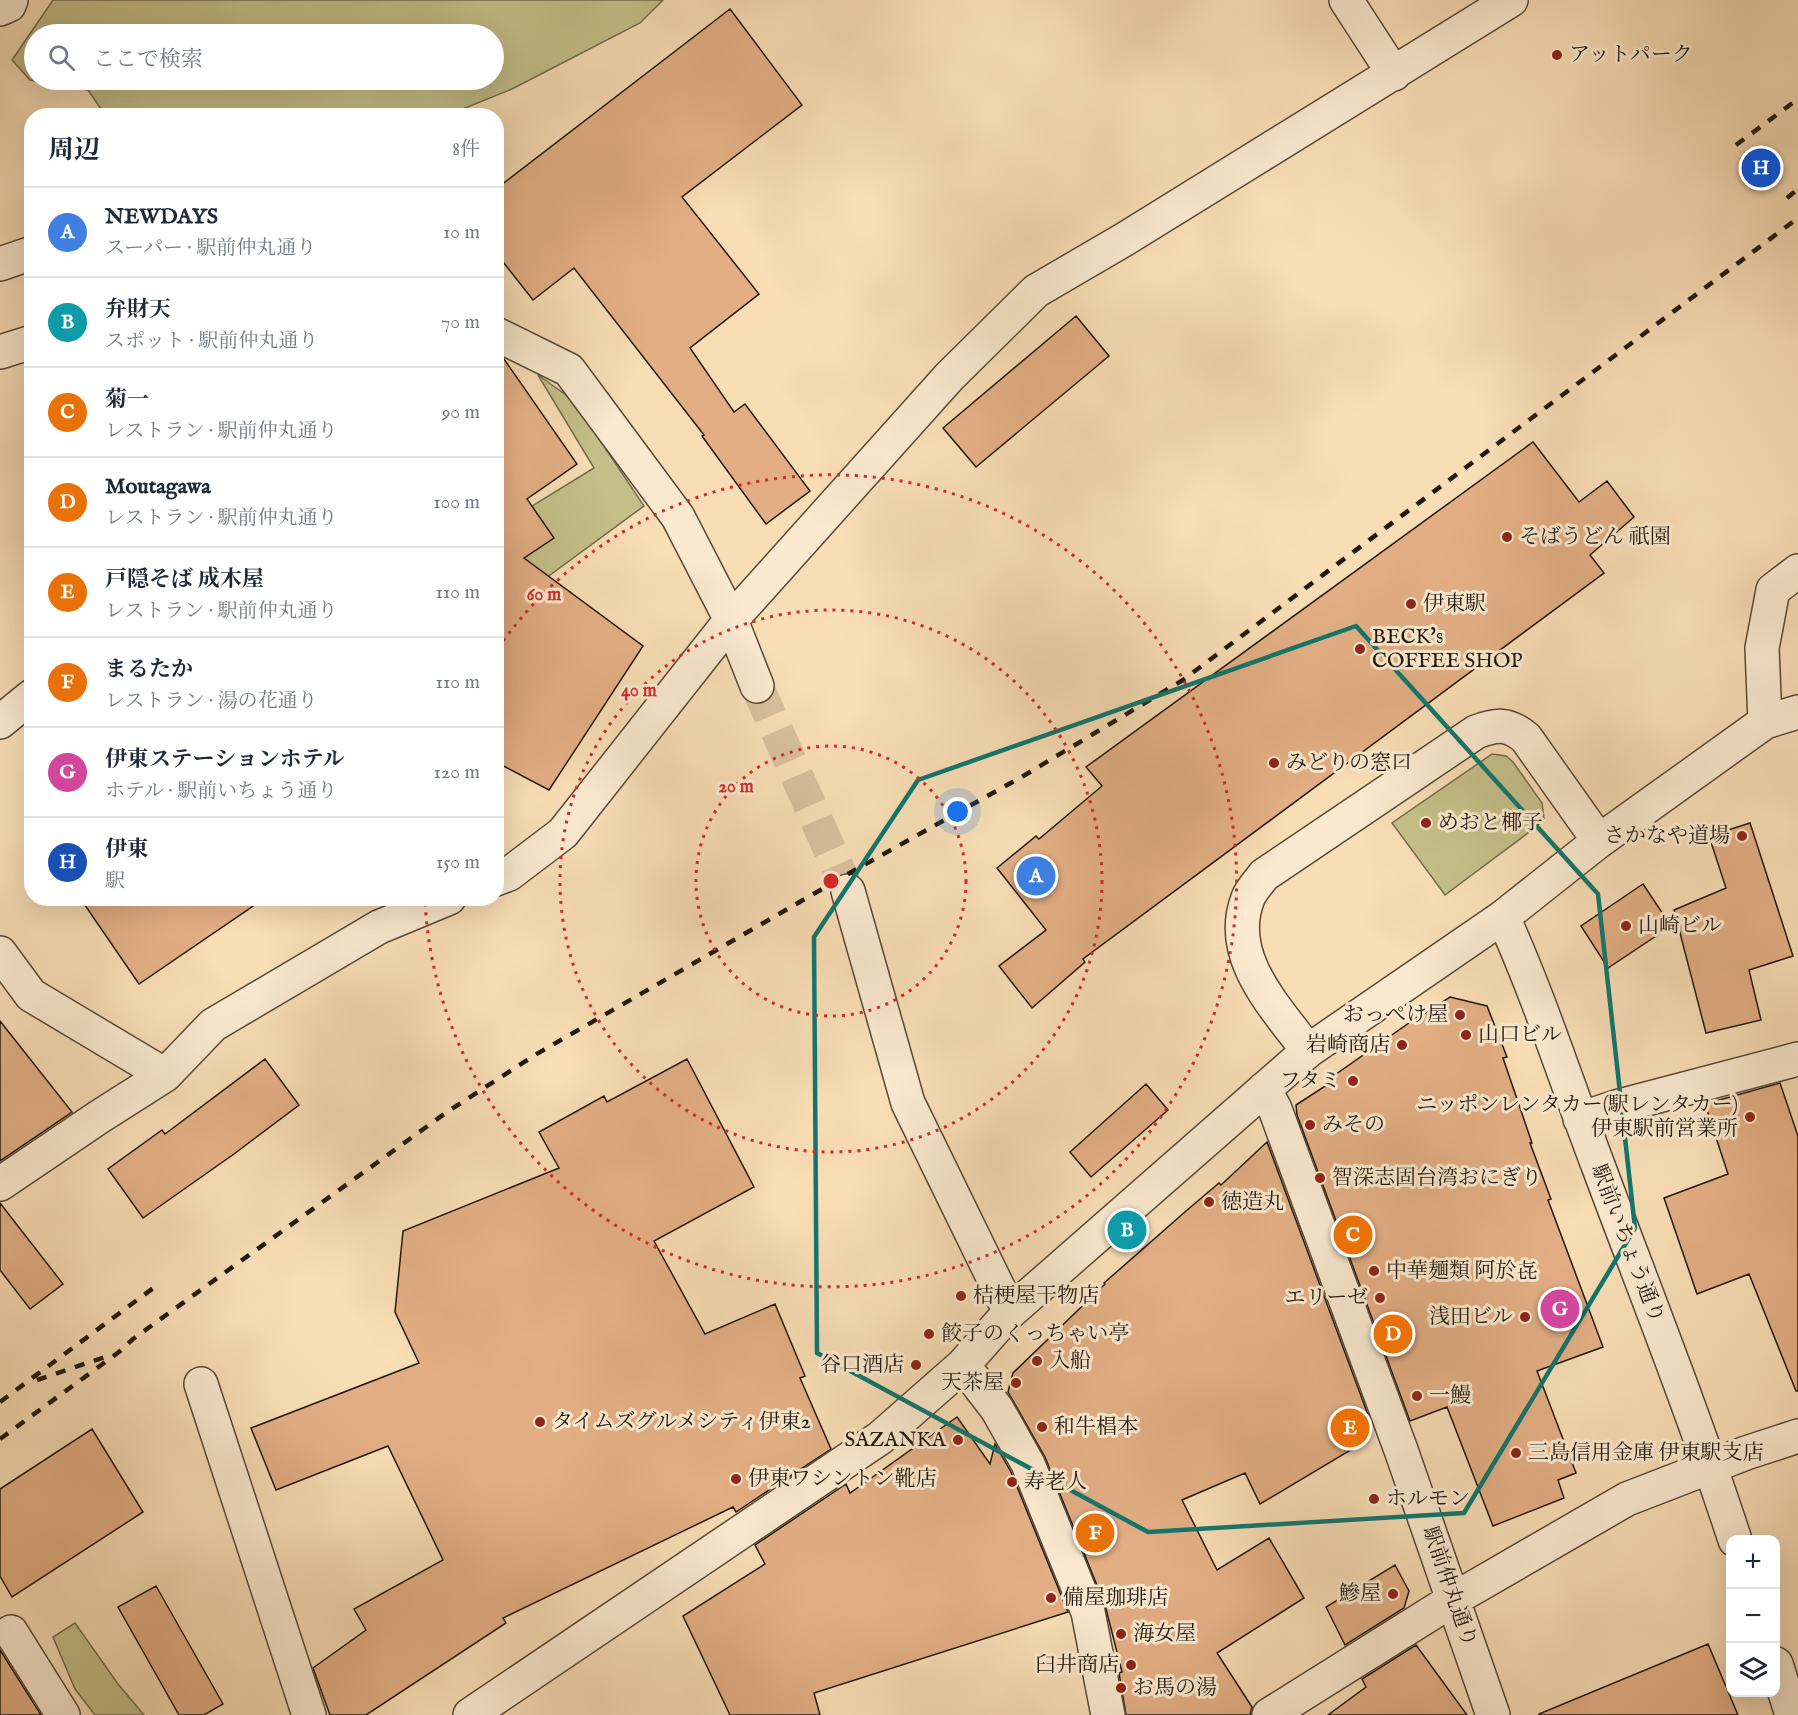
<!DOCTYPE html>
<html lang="ja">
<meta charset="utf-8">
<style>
:root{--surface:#fff;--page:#f2f2f3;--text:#1f2937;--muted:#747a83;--line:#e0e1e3;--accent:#8f2418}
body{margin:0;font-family:"IM FELL English","Noto Serif JP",serif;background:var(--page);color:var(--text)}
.controls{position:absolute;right:18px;bottom:18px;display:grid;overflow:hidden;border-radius:12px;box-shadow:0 6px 24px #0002}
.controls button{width:54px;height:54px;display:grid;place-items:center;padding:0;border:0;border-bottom:2px solid var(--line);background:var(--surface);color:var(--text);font:30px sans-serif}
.you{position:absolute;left:958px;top:812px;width:21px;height:21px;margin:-15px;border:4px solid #fff;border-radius:50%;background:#1a73e8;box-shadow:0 0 0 9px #1a73e833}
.badge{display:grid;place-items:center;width:39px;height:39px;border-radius:50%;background:var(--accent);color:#fff;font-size:20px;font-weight:700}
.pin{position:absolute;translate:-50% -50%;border:3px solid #fff;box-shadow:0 2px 6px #0006}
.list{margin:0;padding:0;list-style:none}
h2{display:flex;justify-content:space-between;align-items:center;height:78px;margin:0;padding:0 24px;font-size:26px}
h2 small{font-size:20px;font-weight:400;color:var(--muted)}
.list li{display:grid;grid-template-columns:39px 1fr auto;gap:18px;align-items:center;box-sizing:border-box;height:90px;padding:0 24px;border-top:2px solid var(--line)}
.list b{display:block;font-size:22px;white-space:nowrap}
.list p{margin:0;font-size:20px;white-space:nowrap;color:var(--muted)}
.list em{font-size:20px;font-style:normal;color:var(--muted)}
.icon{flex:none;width:33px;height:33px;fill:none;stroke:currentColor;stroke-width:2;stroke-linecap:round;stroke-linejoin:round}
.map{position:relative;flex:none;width:1798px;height:1715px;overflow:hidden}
.search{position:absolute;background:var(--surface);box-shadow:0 6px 24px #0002;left:24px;top:24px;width:480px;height:66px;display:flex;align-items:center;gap:15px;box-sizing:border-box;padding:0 21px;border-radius:33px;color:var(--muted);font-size:22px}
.panel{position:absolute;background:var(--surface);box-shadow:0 6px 24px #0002;left:24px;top:108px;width:480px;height:798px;border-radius:24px}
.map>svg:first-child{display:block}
.green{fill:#c4bf89;stroke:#726c4c;stroke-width:1.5;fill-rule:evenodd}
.building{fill:#e3ae84;stroke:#20180f;stroke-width:1.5}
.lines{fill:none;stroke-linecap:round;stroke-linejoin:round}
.minor-tunnel{stroke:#d8bf9c;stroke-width:33;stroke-dasharray:33 16;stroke-linecap:butt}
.minor-casing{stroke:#564938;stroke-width:36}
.minor{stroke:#fae9cf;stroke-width:33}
.rail{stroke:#20180f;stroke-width:4.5;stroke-dasharray:10 10;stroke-linecap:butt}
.marked{fill:none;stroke:#0f766e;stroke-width:4.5;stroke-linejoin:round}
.ring{fill:none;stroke:#d62828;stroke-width:3;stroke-dasharray:3 6}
.poi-dot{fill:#8f2418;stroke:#fae9cf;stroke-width:2}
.labels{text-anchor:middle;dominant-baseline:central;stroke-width:6;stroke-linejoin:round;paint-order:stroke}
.poi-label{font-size:21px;fill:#20180f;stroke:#fae9cf;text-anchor:start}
.street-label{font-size:21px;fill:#20180f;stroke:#fae9cf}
.centre{fill:#d62828;stroke:#fae9cf;stroke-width:3}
.ring-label{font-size:18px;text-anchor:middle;font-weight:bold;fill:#d62828;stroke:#fae9cf;stroke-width:6;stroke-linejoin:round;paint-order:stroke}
</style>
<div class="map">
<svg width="1798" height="1715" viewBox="0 0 1798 1715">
<rect width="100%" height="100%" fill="#f8ddb5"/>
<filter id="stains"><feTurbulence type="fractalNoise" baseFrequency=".00333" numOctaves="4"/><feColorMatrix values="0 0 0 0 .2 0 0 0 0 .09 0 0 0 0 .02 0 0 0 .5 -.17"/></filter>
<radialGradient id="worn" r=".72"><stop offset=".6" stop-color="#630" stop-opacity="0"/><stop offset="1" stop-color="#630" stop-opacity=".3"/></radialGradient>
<path class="green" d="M 53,0 L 663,0 L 640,23 L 512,89 L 448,115 L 105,115 L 88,90 L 30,80 L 12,60 ZM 494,34 L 494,80 L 34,80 L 34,34 Z
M 538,375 L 573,400 L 644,506 L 497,614 L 497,576 L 549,541 L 532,506 L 594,468 Z
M 1492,754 L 1506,756 L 1513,762 L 1542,803 L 1544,819 L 1536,827 L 1445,895 L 1392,823 Z
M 75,1623 L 118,1684 L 144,1715 L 95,1715 L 75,1689 L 53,1637 Z"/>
<path class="building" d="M 730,9 L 802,105 L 682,197 L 759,294 L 690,348 L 734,412 L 745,404 L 810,491 L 766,524 L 702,436 L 704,435 L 574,268 L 533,300 L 496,253 L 496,189 Z
M 1076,316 L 1109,356 L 976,467 L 943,428 Z
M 496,355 L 504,359 L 577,464 L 527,499 L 554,538 L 524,558 L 643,646 L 549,790 L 496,762 Z
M 1533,442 L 1579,502 L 1607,481 L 1634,517 L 1590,555 L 1604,573 L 1083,959 L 1085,962 L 1032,1008 L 999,966 L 1046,930 L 997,868 L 1036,836 L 1039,839 L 1102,786 L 1086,767 Z
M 1750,823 L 1793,956 L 1749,970 L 1761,1020 L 1706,1033 L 1674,910 L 1726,888 L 1709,836 Z
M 1643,884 L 1671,926 L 1608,968 L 1581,926 Z
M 80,898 L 265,898 L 139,984 Z
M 1450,997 L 1487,1006 L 1507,1057 L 1503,1058 L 1532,1143 L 1530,1143 L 1551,1199 L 1548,1200 L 1603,1347 L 1537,1371 L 1576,1473 L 1558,1480 L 1564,1498 L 1493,1526 L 1447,1407 L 1410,1421 L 1297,1115 L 1296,1105 L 1330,1083 L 1329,1079 L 1419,1016 L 1419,1017 Z
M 0,1021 L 72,1112 L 0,1161 Z
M 265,1059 L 299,1105 L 234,1154 L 143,1218 L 108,1169 L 162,1130 L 165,1134 Z
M 687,1059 L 754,1187 L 654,1241 L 705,1334 L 775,1304 L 805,1376 L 800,1378 L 831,1449 L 736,1512 L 733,1507 L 503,1618 L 506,1623 L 366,1715 L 330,1715 L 313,1668 L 366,1630 L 354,1609 L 443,1560 L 388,1446 L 276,1490 L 251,1428 L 419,1363 L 395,1312 L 403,1231 L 559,1168 L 539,1132 L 604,1096 L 607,1102 Z
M 1780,1083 L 1798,1136 L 1798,1391 L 1796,1391 L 1749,1274 L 1697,1294 L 1664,1198 L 1728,1174 L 1705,1104 Z
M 1146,1084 L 1168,1110 L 1091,1177 L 1070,1152 Z
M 1267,1142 L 1371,1423 L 1354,1448 L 1260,1504 L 1245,1473 L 1182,1500 L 1217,1570 L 1269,1538 L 1304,1598 L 1217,1653 L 1252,1707 L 1250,1715 L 1126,1715 L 1119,1673 L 1122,1672 L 1105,1605 L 1045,1457 L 1008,1392 L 1013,1373 L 1105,1284 L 1104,1283 L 1186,1211 L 1219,1183 L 1221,1185 Z
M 0,1203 L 63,1284 L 30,1309 L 0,1270 Z
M 957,1417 L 990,1464 L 995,1444 L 1011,1472 L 1068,1612 L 814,1693 L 820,1715 L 730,1715 L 683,1616 L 765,1564 L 755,1545 L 846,1484 L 850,1493 Z
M 92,1429 L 143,1512 L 12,1597 L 0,1576 L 0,1489 Z
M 1395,1565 L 1409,1591 L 1404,1608 L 1345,1645 L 1326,1607 Z
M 156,1586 L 223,1704 L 204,1715 L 179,1715 L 118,1607 Z
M 1708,1644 L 1738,1715 L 1539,1715 L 1539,1714 Z
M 1416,1645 L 1467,1715 L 1328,1715 L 1366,1687 L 1362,1679 Z
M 0,1650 L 41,1715 L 0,1715 Z"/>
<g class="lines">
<path class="minor-tunnel" d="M 757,686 L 848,891"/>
<defs>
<path id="minor" d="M 1346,0 L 1394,74
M 0,9 L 9,5 L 11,0
M 0,264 L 32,253
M 496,334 L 569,370 L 678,517 L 731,620 L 757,686
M 0,352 L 32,342
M 0,722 L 32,696
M 1765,722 L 1762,648 L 1773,590 L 1798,571
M 496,879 L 509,874 L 563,833 L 731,620 L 949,377 L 1036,291 L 1125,239 L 1511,0
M 848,891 L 908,1103 L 1010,1312
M 1503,917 C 1540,999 1567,1084 1599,1168 C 1645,1291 1694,1414 1735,1540
M 0,953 L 31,995 L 165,1075
M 1308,1051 C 1276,1007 1225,957 1248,898 C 1251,890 1259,882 1264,875 L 1476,732 C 1497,724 1508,723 1526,738 L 1599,841
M 1264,1089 L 1275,1109 L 1401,1450 L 1493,1715
M 1580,1119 L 1616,1107 L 1798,1059
M 0,1184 L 99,1117 L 165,1075 L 213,1025 L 379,927 L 449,898
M 963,1365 L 997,1409 L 1028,1464 L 1088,1612 L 1108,1715
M 201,1384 L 309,1715
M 11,1632 L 63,1715
M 1776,1664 L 1792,1715
M 470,1715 L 880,1438 L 963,1365 L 1010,1312 L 1308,1051 L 1503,917 L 1599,841 L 1765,722 L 1798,712
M 1269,1715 L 1454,1599 L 1627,1499 L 1746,1453 L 1798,1436"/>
</defs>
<use href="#minor" class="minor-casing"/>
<use href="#minor" class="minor"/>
<path class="rail" d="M 1736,145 L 1798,99
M 1787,198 L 1798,189
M 37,1380 L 108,1356
M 0,1402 L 160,1283
M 0,1439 L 119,1352 L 133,1339 L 447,1112 L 535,1055 L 855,870 L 1025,775 L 1183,680 L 1798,218"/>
</g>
<path class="marked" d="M 1356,626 L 1598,894 L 1635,1228 L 1464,1513 L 1148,1532 L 817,1353 L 814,937 L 918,780 Z"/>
<g class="ring">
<circle cx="831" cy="881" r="135"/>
<circle cx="831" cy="881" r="271"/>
<path d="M498 648A406 406 0 1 1 425 899"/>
</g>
<g class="poi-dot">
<circle cx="1557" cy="55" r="6"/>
<circle cx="1507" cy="537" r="6"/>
<circle cx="1411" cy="604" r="6"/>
<circle cx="1360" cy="649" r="6"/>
<circle cx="1274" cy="763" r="6"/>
<circle cx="1426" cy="823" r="6"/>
<circle cx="1742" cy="836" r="6"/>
<circle cx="1626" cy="926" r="6"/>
<circle cx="1460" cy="1015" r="6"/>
<circle cx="1466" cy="1035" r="6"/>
<circle cx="1402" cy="1045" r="6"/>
<circle cx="1353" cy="1081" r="6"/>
<circle cx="1750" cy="1117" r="6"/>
<circle cx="1310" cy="1125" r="6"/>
<circle cx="1320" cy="1178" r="6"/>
<circle cx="1209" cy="1202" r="6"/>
<circle cx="1374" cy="1271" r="6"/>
<circle cx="961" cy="1296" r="6"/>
<circle cx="1380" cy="1298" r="6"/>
<circle cx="1525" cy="1317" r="6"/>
<circle cx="929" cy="1334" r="6"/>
<circle cx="1037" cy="1361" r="6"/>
<circle cx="916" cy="1365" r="6"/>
<circle cx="1016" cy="1383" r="6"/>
<circle cx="1417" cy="1396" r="6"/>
<circle cx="540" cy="1422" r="6"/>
<circle cx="1042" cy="1427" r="6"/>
<circle cx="958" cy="1440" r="6"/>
<circle cx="1516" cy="1453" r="6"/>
<circle cx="736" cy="1479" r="6"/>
<circle cx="1012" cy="1482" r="6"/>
<circle cx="1374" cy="1499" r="6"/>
<circle cx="1393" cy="1594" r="6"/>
<circle cx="1051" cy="1598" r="6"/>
<circle cx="1121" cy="1634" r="6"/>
<circle cx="1131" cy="1665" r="6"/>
<circle cx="1121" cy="1688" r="6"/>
</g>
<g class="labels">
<g class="poi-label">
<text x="1569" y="55">アットパーク</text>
<text x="1519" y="537">そばうどん 祇園</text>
<text x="1423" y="604">伊東駅</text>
<text x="1372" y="637">BECK's<tspan x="1372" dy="24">COFFEE SHOP</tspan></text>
<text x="1286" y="763">みどりの窓口</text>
<text x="1438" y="823">めおと椰子</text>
<text x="1730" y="836" text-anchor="end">さかなや道場</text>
<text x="1638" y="926">山崎ビル</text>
<text x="1448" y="1015" text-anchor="end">おっぺけ屋</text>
<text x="1478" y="1035">山口ビル</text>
<text x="1390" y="1045" text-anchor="end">岩崎商店</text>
<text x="1341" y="1081" text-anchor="end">フタミ</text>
<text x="1738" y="1105" text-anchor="end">ニッポンレンタカー(駅レンタカー)<tspan x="1738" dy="24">伊東駅前営業所</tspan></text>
<text x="1322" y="1125">みその</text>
<text x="1332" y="1178">智深志固台湾おにぎり</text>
<text x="1221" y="1202">徳造丸</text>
<text x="1386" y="1271">中華麺類 阿於㐂</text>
<text x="973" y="1296">桔梗屋干物店</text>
<text x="1368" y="1298" text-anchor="end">エリーゼ</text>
<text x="1513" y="1317" text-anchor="end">浅田ビル</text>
<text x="941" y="1334">餃子のくっちゃい亭</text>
<text x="1049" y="1361">入船</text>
<text x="904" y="1365" text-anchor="end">谷口酒店</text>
<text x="1004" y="1383" text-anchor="end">天茶屋</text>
<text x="1429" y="1396">一鰻</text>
<text x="552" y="1422">タイムズグルメシティ伊東2</text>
<text x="1054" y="1427">和牛椙本</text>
<text x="946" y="1440" text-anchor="end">SAZANKA</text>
<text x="1528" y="1453">三島信用金庫 伊東駅支店</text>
<text x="748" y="1479">伊東ワシントン靴店</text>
<text x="1024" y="1482">寿老人</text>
<text x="1386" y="1499">ホルモン</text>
<text x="1381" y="1594" text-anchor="end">鰺屋</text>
<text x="1063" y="1598">備屋珈琲店</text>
<text x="1133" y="1634">海女屋</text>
<text x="1119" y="1665" text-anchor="end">臼井商店</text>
<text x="1133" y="1688">お馬の湯</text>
</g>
<g class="street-label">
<text transform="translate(1627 1244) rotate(69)">駅前いちょう通り</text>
<text transform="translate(1449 1587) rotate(71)">駅前仲丸通り</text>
</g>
</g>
<circle cx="831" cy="881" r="9" class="centre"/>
<g class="ring-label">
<text x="544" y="600">60 m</text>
<text x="639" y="696">40 m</text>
<text x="736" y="792">20 m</text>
</g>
<rect width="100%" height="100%" filter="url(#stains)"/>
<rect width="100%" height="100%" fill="url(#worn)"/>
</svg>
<div class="controls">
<button>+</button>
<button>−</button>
<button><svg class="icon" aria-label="layers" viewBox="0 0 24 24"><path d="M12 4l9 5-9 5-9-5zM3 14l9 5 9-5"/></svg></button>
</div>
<div class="you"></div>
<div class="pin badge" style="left:1036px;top:876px;background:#3f7fe0">A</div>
<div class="pin badge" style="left:1127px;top:1230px;background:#0f9aa8">B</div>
<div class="pin badge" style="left:1353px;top:1235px;background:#e8710a">C</div>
<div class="pin badge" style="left:1393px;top:1334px;background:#e8710a">D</div>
<div class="pin badge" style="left:1350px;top:1428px;background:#e8710a">E</div>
<div class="pin badge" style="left:1095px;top:1533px;background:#e8710a">F</div>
<div class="pin badge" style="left:1560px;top:1309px;background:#d1479c">G</div>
<div class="pin badge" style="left:1761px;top:168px;background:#1a4fb4">H</div>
<div class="search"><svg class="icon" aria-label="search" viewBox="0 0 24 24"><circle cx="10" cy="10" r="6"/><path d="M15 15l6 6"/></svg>ここで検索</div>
<section class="panel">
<h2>周辺<small>8件</small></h2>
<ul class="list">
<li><span class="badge" style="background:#3f7fe0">A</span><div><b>NEWDAYS</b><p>スーパー · 駅前仲丸通り</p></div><em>10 m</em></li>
<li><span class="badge" style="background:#0f9aa8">B</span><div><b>弁財天</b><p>スポット · 駅前仲丸通り</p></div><em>70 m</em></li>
<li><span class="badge" style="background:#e8710a">C</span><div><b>菊一</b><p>レストラン · 駅前仲丸通り</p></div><em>90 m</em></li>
<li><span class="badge" style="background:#e8710a">D</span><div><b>Moutagawa</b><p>レストラン · 駅前仲丸通り</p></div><em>100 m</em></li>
<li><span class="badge" style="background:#e8710a">E</span><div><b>戸隠そば 成木屋</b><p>レストラン · 駅前仲丸通り</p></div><em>110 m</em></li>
<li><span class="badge" style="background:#e8710a">F</span><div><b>まるたか</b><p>レストラン · 湯の花通り</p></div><em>110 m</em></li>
<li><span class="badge" style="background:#d1479c">G</span><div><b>伊東ステーションホテル</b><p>ホテル · 駅前いちょう通り</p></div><em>120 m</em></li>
<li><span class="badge" style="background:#1a4fb4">H</span><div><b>伊東</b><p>駅</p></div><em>150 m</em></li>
</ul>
</section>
</div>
